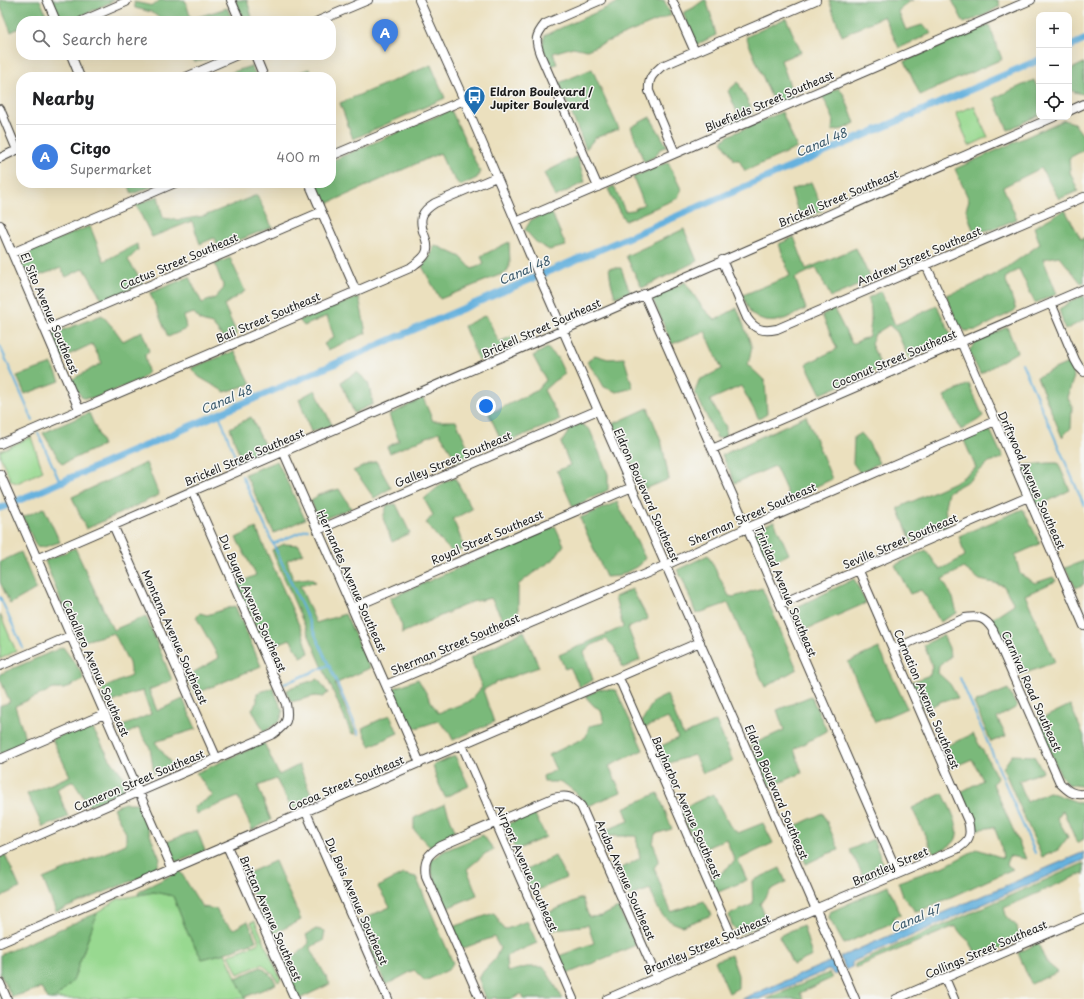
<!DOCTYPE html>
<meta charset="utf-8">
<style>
:root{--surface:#fff;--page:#f2f2f2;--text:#202124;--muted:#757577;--line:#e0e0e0;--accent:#ea580c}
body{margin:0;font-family:"Playpen Sans",sans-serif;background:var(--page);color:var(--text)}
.controls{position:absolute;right:12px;top:12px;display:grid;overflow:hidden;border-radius:8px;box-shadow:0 4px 16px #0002}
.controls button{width:36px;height:36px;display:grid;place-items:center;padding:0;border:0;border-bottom:1px solid var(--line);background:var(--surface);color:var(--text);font:20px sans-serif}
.you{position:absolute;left:486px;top:406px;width:14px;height:14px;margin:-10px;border:3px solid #fff;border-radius:50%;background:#1a73e8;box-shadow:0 0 0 6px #1a73e833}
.badge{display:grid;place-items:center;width:26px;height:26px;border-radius:50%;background:var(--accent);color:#fff;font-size:13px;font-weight:700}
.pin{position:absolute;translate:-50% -33px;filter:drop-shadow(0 1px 2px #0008)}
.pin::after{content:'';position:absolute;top:21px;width:14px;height:12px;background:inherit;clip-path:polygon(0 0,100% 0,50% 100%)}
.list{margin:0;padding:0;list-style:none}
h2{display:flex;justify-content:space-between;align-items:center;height:52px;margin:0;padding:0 16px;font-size:17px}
h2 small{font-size:13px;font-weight:400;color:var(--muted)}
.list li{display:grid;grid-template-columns:26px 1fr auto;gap:12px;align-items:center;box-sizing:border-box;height:64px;padding:0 16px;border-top:1px solid var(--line)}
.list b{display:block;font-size:15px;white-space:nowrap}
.list p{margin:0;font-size:13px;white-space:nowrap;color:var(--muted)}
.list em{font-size:13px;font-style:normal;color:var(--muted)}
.icon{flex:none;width:22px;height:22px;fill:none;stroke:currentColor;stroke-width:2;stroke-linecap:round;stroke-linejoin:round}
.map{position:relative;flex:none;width:1084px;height:999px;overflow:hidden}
.search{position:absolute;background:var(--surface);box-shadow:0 4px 16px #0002;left:16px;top:16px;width:320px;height:44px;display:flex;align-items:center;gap:10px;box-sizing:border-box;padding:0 14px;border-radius:16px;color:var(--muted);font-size:15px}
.panel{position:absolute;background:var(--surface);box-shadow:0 4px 16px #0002;left:16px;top:72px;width:320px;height:116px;border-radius:16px}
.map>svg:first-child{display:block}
.green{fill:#98d990;stroke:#5a7a56}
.forest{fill:#7ab97a;stroke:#4b6a4b}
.water{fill:#65b1de;stroke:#40667d}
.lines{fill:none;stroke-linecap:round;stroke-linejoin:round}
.stream{stroke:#65b1de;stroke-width:2}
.canal{stroke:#65b1de;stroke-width:7}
.minor-casing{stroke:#3b3934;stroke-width:10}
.minor{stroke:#fff;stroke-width:8}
.labels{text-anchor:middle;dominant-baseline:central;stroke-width:3;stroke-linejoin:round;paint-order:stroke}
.poi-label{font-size:11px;font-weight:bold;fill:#1c1c1c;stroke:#f6f6f2;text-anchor:start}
.street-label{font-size:11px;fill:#1c1c1c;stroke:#f6f6f2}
.water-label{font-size:12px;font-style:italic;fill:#39586a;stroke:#f6f6f2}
</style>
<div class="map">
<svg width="1084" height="999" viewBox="0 0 1084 999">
<rect width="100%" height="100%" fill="#f6f6f2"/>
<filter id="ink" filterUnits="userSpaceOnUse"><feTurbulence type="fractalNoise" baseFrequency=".025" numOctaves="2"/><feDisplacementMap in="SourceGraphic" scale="8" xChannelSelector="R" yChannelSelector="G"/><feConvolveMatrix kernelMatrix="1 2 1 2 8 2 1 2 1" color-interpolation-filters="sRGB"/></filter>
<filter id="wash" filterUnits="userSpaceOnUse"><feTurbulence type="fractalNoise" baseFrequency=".012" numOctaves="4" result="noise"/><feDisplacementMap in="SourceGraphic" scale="16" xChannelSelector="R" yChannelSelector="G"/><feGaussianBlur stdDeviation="0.9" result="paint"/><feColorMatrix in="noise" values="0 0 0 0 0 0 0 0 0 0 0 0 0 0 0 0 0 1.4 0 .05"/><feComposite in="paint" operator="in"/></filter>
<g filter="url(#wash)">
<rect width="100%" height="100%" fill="#ebe0be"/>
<path class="green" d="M 974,106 L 988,137 L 969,146 L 956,113 Z
M 31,437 L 43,471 L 17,483 L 11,481 L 0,456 L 0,451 Z
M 0,614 L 16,651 L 0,659 Z
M 154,892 L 173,896 L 188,934 L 202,959 L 225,953 L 246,999 L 55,999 L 73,981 L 97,913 L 118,899 Z
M 255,921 L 281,980 L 278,982 L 274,975 L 262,964 L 238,974 L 229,955 L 259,943 L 259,940 L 251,922 Z"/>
<path class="forest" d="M 0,0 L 40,0 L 47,16 L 36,21 L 21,21 L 21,27 L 11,32 L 0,5 Z
M 50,0 L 115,0 L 71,21 L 58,21 Z
M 160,0 L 185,0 L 191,19 L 227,8 L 233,21 L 164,21 L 151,12 L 135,8 L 134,2 L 153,6 Z
M 235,0 L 247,0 L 253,21 L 244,21 Z
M 624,0 L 664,0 L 671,15 L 587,50 L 573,47 L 553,53 L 557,64 L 551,66 L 542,47 L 545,35 Z
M 704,0 L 706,0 L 711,15 L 716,35 L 696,45 L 683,13 L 693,8 Z
M 833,0 L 914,0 L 909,2 L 898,11 L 906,30 L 922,25 L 932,33 L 899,48 L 884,16 L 842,36 L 829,1 Z
M 952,0 L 998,0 L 1000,6 L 985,15 L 964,23 Z
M 786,18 L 801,52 L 781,60 L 789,83 L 792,99 L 775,106 L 746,37 Z
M 989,25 L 1002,59 L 920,95 L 905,61 Z
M 191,55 L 217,55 L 202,61 L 193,61 Z
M 1084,63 L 1084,94 L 1083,94 L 1074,92 L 1069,88 L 1069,70 Z
M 431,65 L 445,98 L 353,139 L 340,103 Z
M 251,66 L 257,77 L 228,77 L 227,74 Z
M 309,69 L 313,77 L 284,77 Z
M 592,69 L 619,129 L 595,138 L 586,149 L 559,83 Z
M 1034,80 L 1039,92 L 1039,115 L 1008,130 L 994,98 Z
M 738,82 L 753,113 L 740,120 L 731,122 L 737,112 L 728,91 Z
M 839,88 L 844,95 L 855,123 L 843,129 L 832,131 L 833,118 L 822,95 Z
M 451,110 L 480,172 L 477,178 L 460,186 L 447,169 L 440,153 L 322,206 L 313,183 L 331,183 L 331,161 Z
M 782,112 L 797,148 L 745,171 L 739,160 L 734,160 L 722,141 L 728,136 Z
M 650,117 L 667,146 L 659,150 L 656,156 L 644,162 L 631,127 Z
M 1064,120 L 1074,123 L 1084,137 L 1084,150 L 1069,158 L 1070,172 L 1078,191 L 1059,199 L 1041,168 L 1003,187 L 1017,219 L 993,229 L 974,233 L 966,209 L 969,200 L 955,169 Z
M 577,156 L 585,182 L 555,197 L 544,173 Z
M 668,162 L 681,189 L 678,198 L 625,221 L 619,211 L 608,189 L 614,186 L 625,211 L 633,210 L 644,204 L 633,177 Z
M 811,182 L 823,210 L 801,221 L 791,190 Z
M 128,183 L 161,183 L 132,194 Z
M 257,195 L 272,227 L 219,248 L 214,238 L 200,244 L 192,221 L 152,237 L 136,205 L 158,196 L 163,218 L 179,220 L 204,216 Z
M 1065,210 L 1081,239 L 1084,238 L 1084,283 L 1082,284 L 1059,256 L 1043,259 L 1057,294 L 1035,303 L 1019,269 L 1005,278 L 1016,310 L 977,330 L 965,331 L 957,322 L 946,295 L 967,288 L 1005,269 L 1040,244 L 1034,227 Z
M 551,211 L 566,246 L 549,250 L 537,243 L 525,230 L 531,220 Z
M 90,226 L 104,261 L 137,244 L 138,250 L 128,260 L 143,283 L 103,301 L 84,268 L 66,277 L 61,268 L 32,278 L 23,268 L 21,254 Z
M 684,229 L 697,261 L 642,288 L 626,256 Z
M 794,237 L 806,269 L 856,248 L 871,280 L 831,297 L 816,268 L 795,278 L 806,309 C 790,317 770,329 753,315 C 748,311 746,301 743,295 L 790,276 L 779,244 Z
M 509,242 L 510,264 L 507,272 L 440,299 L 422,266 L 429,258 L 435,245 L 461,257 L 472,269 L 484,264 L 481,256 Z
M 230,258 L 245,291 L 224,305 L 237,334 L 226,341 L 212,324 L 201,321 L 194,313 L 184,316 L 186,329 L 168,337 L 150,293 L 189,277 L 202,303 L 215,298 L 224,288 L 215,264 Z
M 609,268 L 621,268 L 630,292 L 615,297 L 611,282 Z
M 685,282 L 702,307 L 715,320 L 737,308 L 752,347 L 748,365 L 765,381 L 767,414 L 759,419 L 741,386 L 710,400 L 726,427 L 725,438 L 717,438 L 695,392 L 699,380 L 722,369 L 705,331 L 672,344 L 652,298 Z
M 881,291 L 895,325 L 937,306 L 951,335 L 949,341 L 909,359 L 897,332 L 889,325 L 875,334 L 871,344 L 882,368 L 821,394 L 806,364 L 837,349 L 822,315 L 834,309 L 852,344 L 869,336 C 871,323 873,310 868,298 Z
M 1084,296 L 1084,320 L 1065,330 L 1059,309 L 1079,297 Z
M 359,297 L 366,333 L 328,350 L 324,344 L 334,337 L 327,316 L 304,326 L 299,320 Z
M 102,315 L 115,330 L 123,341 L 142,331 L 149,351 L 145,355 L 148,372 L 140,380 L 95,398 L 83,398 L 77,391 L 71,380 L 102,363 L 92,344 L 62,358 L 53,334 Z
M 486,315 L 499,342 L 513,336 L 516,344 L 478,360 L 464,326 Z
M 1007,327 L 1017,352 L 980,374 L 969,351 L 975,343 Z
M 547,348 L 557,357 L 565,374 L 554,381 L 544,390 L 560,420 L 503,444 L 489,414 L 536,391 L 546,380 L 533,356 Z
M 235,351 L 251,384 L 225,392 L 199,377 L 191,368 Z
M 595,355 L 608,359 L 624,358 L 633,388 L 617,392 L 604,387 L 599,378 L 587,362 Z
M 1068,363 L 1074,377 L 1067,397 L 1072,405 L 1071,428 L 1062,437 L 1037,377 Z
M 52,364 L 60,381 L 25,394 L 17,376 Z
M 357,372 L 368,382 L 373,404 L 354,413 L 341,382 Z
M 969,384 L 983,416 L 978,420 L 961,430 L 944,396 Z
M 315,390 L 332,425 L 311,432 L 299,399 Z
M 423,398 L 433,421 L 456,421 L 471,454 L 457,461 L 439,432 L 390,453 L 387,447 L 399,441 L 389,415 Z
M 648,408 L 662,444 L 669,479 L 645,489 L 613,424 Z
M 89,413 L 103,445 L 62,464 L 43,433 Z
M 806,416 L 832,479 L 790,499 L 775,466 L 735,483 L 722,455 Z
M 251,417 L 268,453 L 242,462 L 230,428 Z
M 580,423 L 590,430 L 608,474 L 608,490 L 573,507 L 557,471 L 570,465 L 561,443 L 571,428 Z
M 986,429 L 991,432 L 1003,458 L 989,462 L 970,480 L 948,492 L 945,506 L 947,526 L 912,543 L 898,508 L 959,480 L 976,468 L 963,438 Z
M 861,433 L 867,440 L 879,463 L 860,473 L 853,463 L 854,437 Z
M 277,461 L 305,519 L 274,533 L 245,474 Z
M 376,461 L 391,488 L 374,498 L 360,478 L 353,471 Z
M 146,463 L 159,495 L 86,529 L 72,497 Z
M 1048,463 L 1058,463 L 1070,490 L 1037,507 L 1026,482 L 1026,476 L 1020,472 L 1020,466 Z
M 455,478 L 472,509 L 453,519 L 465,549 L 452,552 L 439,539 L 426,523 L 433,515 L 424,499 L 444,482 Z
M 339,489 L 351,508 L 319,521 L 311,501 L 318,495 Z
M 617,502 L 645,558 L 640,565 L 619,576 L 606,577 L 580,518 Z
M 396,504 L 410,533 L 392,542 L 383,518 L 387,505 Z
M 44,508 L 60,542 L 44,547 L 36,546 L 23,517 Z
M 1023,509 L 1040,544 L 1015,555 L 1020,574 L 1035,583 L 1053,577 L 1056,581 L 1025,595 L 1055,662 L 1018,676 L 991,619 L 1014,604 L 1003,585 L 980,580 L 964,568 L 942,579 L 953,598 L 957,613 L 940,622 L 927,598 L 921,590 L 910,594 L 895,565 L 926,550 L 940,570 L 965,556 L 959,536 Z
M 774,521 L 789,554 L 767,565 L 753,531 Z
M 555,526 L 564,545 L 553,560 L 533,573 L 518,585 L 518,615 L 506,626 L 491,598 L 472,602 L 402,633 L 402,626 L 390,598 Z
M 256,528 L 303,634 L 309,653 L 301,657 L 290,639 L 265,649 L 237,584 L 256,575 L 236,538 Z
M 284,544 L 299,545 L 303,553 L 287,560 L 293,580 L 309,578 L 316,582 L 300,586 L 316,623 L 345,614 L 370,668 L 335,684 L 356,734 L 351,733 L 272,550 Z
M 75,548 L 113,630 L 146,616 L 172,680 L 149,690 L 157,711 L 183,699 L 196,729 L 155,742 L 173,766 L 154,774 L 150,748 L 138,728 L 123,736 L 118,728 L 151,714 L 143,691 L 131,694 L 106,705 L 101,689 L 131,676 L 129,663 L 114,633 L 80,642 L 74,634 L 45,561 Z
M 21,552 L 36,589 L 10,604 L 0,582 L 0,562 Z
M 708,555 L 729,596 L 734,597 L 762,588 L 797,669 L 765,687 L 728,603 L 696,614 L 683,580 L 677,570 Z
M 1084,561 L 1084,584 L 1076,588 L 1065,568 Z
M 854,579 L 866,603 L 802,631 C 795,626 792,617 791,610 Z
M 632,589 L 648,619 L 628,628 L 640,660 L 623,668 L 614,647 L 606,639 L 592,645 L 584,652 L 593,680 L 580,687 L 570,667 L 565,669 L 559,655 L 623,627 L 615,597 Z
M 235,606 L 261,666 L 195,694 L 185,677 L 219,658 L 196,617 L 200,613 L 207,615 Z
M 524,631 L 539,667 L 497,682 L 483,690 L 494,722 L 453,740 L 448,730 L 438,721 L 410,730 L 392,689 L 418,679 L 438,713 L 470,701 L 482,687 L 470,658 Z
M 943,635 L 949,648 L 950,657 L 939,666 L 938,673 L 950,684 L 958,698 L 942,701 L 924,710 L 911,682 L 930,675 L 932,665 L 924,645 Z
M 63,647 L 82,673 L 83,680 L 64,689 L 53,689 L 15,706 L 26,741 L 0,754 L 0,706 L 10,702 L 0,679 L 0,674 Z
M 879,648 L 907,708 L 875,722 L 848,662 Z
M 318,679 L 328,693 L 323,697 L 315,696 L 291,702 L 286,691 L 292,687 Z
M 273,688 L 283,712 L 280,721 L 264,732 L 252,709 L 257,702 L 257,693 Z
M 600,689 L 616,690 L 643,750 L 609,766 L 621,792 L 588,806 L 575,792 L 562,782 L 544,782 L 543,776 L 556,770 L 549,755 L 586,737 L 589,726 L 604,723 L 601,710 L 594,706 L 585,696 Z
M 1008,689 L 1017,707 L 997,718 L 1006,736 L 991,742 L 974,703 Z
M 667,695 L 683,735 L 716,721 L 733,761 L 703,773 L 694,755 L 669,763 L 662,762 L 653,750 L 678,738 L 668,718 L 644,728 L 642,721 L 653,702 Z
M 811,696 L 827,731 L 794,749 L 802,773 L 770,787 L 751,745 L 784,730 L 777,710 Z
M 1070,705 L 1084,736 L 1084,786 L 1080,786 L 1067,784 L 1059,772 L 1037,721 Z
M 390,715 L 398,733 L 370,746 L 362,728 Z
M 90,724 L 110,759 L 123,776 L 124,791 L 89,806 L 73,781 L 57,789 L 68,817 L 43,827 L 27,794 L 70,776 L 52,739 Z
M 973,734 L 987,758 L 997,778 L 993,784 L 1026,859 L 1009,856 L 1006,864 L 1013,869 L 922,910 L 915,911 L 903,896 L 898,882 L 947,865 L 977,849 L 1003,858 L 1001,845 L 994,827 L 974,830 L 961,792 L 983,780 L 972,759 L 951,768 L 942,748 Z
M 264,743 L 279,775 L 299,765 L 314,801 L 292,809 L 276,779 L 258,786 L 271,820 L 252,830 L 238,797 L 196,814 L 194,807 L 213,796 L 196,773 Z
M 1012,755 L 1034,756 L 1043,771 L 1019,781 L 1027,802 L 1049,792 L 1080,803 L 1084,802 L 1084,839 L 1077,843 L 1063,810 L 1057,818 L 1068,837 L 1058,850 L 1042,857 L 1003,768 Z
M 455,756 L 469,786 L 445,797 L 436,778 L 433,765 Z
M 658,793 L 672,829 L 655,834 L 653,843 L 659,860 L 654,868 L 671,912 L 704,901 L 712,915 L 682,926 C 658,918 659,910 650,889 L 630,896 L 617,871 L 640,858 L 636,836 L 607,836 L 601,832 L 629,821 L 624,808 Z
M 943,793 C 948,805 965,832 953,843 C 949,847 940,850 934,854 L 912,808 Z
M 713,794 L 730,826 L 738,833 L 763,823 L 773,843 L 738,860 L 747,880 L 716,893 L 709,879 L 720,874 L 735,861 L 726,839 L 699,851 L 679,810 Z
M 124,803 L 137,803 L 160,859 L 156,871 L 56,912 L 43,879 L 126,844 L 126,833 L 113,808 Z
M 445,804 L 455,831 L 430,847 L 414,830 L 414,818 Z
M 534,813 L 546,837 L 516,850 L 503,826 Z
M 823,813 L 839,850 L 827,854 L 806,864 L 791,828 Z
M 197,830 L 205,851 L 177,862 L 170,854 L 164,843 Z
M 483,835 L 494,850 L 486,853 L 467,869 L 477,895 L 447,908 L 431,871 L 431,860 L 444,851 Z
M 873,839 L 885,868 L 882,876 L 867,883 L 850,850 Z
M 5,855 L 20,888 L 0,897 L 0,857 Z
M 555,856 L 566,878 L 533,892 L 522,872 Z
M 275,861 L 301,920 L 271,935 L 244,875 Z
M 1084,863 L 1084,875 L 1083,873 L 1004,908 L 1007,918 L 1017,926 L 1019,940 L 984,955 L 977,956 L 970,942 L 963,936 L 955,926 L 855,968 L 855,964 Z
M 780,868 L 786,882 L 770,890 L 760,904 L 768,922 L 740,934 L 732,925 L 729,915 L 753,904 L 752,881 Z
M 180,871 L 202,907 L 216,909 L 222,920 L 234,929 L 248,921 L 256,941 L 225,953 L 202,959 L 188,934 L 173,896 L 154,892 L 138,895 L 139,891 Z
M 403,874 L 416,877 L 453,963 L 448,970 L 425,981 L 414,970 L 386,985 L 358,921 L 390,907 L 378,887 Z
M 888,886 L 901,915 L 893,917 L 894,922 L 844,944 L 829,918 L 830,912 Z
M 582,898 L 589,917 L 602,916 L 618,908 L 636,945 L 567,974 L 559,956 L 594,943 L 588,925 L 558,929 L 549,931 L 543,915 Z
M 97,913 L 73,981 L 55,999 L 48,999 L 41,988 L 12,997 L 0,973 L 0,955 Z
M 494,913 L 504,930 L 527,921 L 537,943 L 506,956 L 507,972 L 527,967 L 544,967 L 563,999 L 523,999 L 521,994 L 512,999 L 496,999 L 495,997 L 492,999 L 486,999 L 478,977 L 495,959 L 500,948 L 494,937 L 461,949 L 453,927 Z
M 803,925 L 812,956 L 793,965 L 779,936 Z
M 316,929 L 325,931 L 323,941 L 310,947 L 330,984 L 299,999 L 281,961 L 299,953 L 309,943 L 306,935 Z
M 1038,943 L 1046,962 L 1058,972 L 1031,984 L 1018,953 Z
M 731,955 L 738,975 L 738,988 L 729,993 L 715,961 Z
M 261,967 L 272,976 L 276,984 L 245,997 L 236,978 Z
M 829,973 L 832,978 L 800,993 L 803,999 L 767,999 Z"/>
<path class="water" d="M 1084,852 L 1084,860 L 854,961 L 852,963 L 852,967 L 846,970 L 840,957 Z
M 834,960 L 840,973 L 834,975 L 831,971 L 828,970 L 759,999 L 742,999 Z"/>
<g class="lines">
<path class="stream" d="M 0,346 L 33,421
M 1022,363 L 1084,505
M 219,414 L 237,462
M 38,433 L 60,482
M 242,476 L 329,665 L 359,734
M 273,544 L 308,529
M 0,597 L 23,648
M 960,678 L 1035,853
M 284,684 L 329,665"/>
<path class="canal" d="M 1069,47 L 1084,40
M 17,501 L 1039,60
M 0,508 L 8,505"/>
</g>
</g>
<g filter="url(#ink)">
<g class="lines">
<defs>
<path id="minor" d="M 47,0 L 56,21
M 231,0 L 240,21
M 419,0 L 464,100 L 533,262 L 770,803 L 787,843 L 855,999
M 672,0 L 695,52
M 82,21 L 126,2 L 127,0
M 318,21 L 368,0
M 71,55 L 80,77
M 255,55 L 264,77
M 186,77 L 237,55
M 0,109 L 17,150
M 1069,111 L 1084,104
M 675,153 L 649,91 C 648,78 652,75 662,66 L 816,0
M 331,156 L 464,100
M 0,158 L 21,148
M 309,183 L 356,291
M 598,187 L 540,54 C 535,40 535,36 545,24 L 601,0
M 516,222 L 1031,0
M 0,225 L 79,409
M 12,253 L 175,183
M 722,260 L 747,318 C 755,330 763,332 777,329 L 1084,197
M 926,265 L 961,342 L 1084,626
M 644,294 L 747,528 L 898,874
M 1051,303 L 1075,360 L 1079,367 L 1084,372
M 45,330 L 321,212
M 0,444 L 410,268 C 416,263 426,258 427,250 C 428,245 426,239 424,234 C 418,218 422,211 435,203 L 496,177
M 712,449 L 1084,289
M 283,451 L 420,763
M 0,474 L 173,870
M 113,525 L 217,759
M 318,530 L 598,410
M 36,559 L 1054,117
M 780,604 L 1028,497
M 352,608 L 632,487
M 894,649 L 965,618 C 978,616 985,617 993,630 L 1060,783 C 1068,791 1072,795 1084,794
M 0,666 L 70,636
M 619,678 L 735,944
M 386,685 L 666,565 L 747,528 L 995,421
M 462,745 L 573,999
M 0,759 L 104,714
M 306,812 L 388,999
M 227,846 L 295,999
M 0,852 L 273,734 C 287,724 289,720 286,704 L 192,491
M 0,943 L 700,642
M 945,978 L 954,999
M 0,983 L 7,999
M 480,999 L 426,876 C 423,860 428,854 441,846 L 553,798 C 567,795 571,796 581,806 L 657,978
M 607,999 L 822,906 L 957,849 C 969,841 972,836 968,821 L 859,571
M 896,999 L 1084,918"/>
</defs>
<use href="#minor" class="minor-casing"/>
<use href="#minor" class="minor"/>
</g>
</g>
<defs>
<symbol id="bus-pin" viewBox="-11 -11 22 30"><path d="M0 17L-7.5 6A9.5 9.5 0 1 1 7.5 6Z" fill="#1f6fb2" stroke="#f6f6f2"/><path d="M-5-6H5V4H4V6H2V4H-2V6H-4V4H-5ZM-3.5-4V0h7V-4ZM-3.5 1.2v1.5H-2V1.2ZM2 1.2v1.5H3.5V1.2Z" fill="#fff"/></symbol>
</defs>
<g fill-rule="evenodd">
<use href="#bus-pin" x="462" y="84" width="25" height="34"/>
</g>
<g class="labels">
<g class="poi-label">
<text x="490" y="91">Eldron Boulevard /<tspan x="490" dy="13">Jupiter Boulevard</tspan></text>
</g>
<g class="street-label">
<text transform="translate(769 101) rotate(-23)">Bluefields Street Southeast</text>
<text transform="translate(838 198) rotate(-23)">Brickell Street Southeast</text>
<text transform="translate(919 256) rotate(-23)">Andrew Street Southeast</text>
<text transform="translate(179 261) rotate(-23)">Cactus Street Southeast</text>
<text transform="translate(50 313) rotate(67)">El Sito Avenue Southeast</text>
<text transform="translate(268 317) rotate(-23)">Bali Street Southeast</text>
<text transform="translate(541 328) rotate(-24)">Brickell Street Southeast</text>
<text transform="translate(894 359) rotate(-23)">Coconut Street Southeast</text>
<text transform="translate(244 457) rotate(-23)">Brickell Street Southeast</text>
<text transform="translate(453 459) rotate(-23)">Galley Street Southeast</text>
<text transform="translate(1032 480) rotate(66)">Driftwood Avenue Southeast</text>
<text transform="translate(647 495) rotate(66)">Eldron Boulevard Southeast</text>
<text transform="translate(752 514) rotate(-24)">Sherman Street Southeast</text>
<text transform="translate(487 537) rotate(-23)">Royal Street Southeast</text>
<text transform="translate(900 541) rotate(-23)">Seville Street Southeast</text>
<text transform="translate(352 581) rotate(66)">Hernandes Avenue Southeast</text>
<text transform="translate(786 591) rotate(67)">Trinidad Avenue Southeast</text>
<text transform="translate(253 603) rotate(66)">Du Buque Avenue Southeast</text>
<text transform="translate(175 637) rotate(66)">Montana Avenue Southeast</text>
<text transform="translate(455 644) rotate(-23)">Sherman Street Southeast</text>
<text transform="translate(96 668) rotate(66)">Caballero Avenue Southeast</text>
<text transform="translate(1032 691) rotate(66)">Carnival Road Southeast</text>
<text transform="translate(927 699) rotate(67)">Carnation Avenue Southeast</text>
<text transform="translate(139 780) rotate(-23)">Cameron Street Southeast</text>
<text transform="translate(346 783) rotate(-23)">Cocoa Street Southeast</text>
<text transform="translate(777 792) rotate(67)">Eldron Boulevard Southeast</text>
<text transform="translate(687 807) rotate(66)">Bayharbor Avenue Southeast</text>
<text transform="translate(890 866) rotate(-23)">Brantley Street</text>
<text transform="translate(527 868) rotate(66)">Airport Avenue Southeast</text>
<text transform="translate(626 880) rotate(66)">Aruba Avenue Southeast</text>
<text transform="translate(357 901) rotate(66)">Du Bois Avenue Southeast</text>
<text transform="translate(271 918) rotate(66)">Brittan Avenue Southeast</text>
<text transform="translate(707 944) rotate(-23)">Brantley Street Southeast</text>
<text transform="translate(986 949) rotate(-23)">Collings Street Southeast</text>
</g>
<g class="water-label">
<text transform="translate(821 142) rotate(-23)">Canal 48</text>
<text transform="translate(524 270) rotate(-23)">Canal 48</text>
<text transform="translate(226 399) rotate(-23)">Canal 48</text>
<text transform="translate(915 918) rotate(-23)">Canal 47</text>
</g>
</g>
</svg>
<div class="controls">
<button>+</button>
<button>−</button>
<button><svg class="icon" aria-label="locate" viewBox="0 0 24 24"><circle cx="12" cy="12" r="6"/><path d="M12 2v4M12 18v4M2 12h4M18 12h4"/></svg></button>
</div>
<div class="you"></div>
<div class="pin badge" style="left:385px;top:52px;background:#3f7fe0">A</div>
<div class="search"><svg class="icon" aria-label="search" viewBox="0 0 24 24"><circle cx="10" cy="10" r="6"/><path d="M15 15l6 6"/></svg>Search here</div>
<section class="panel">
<h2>Nearby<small></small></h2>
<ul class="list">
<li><span class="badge" style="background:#3f7fe0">A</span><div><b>Citgo</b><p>Supermarket</p></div><em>400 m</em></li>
</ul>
</section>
</div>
